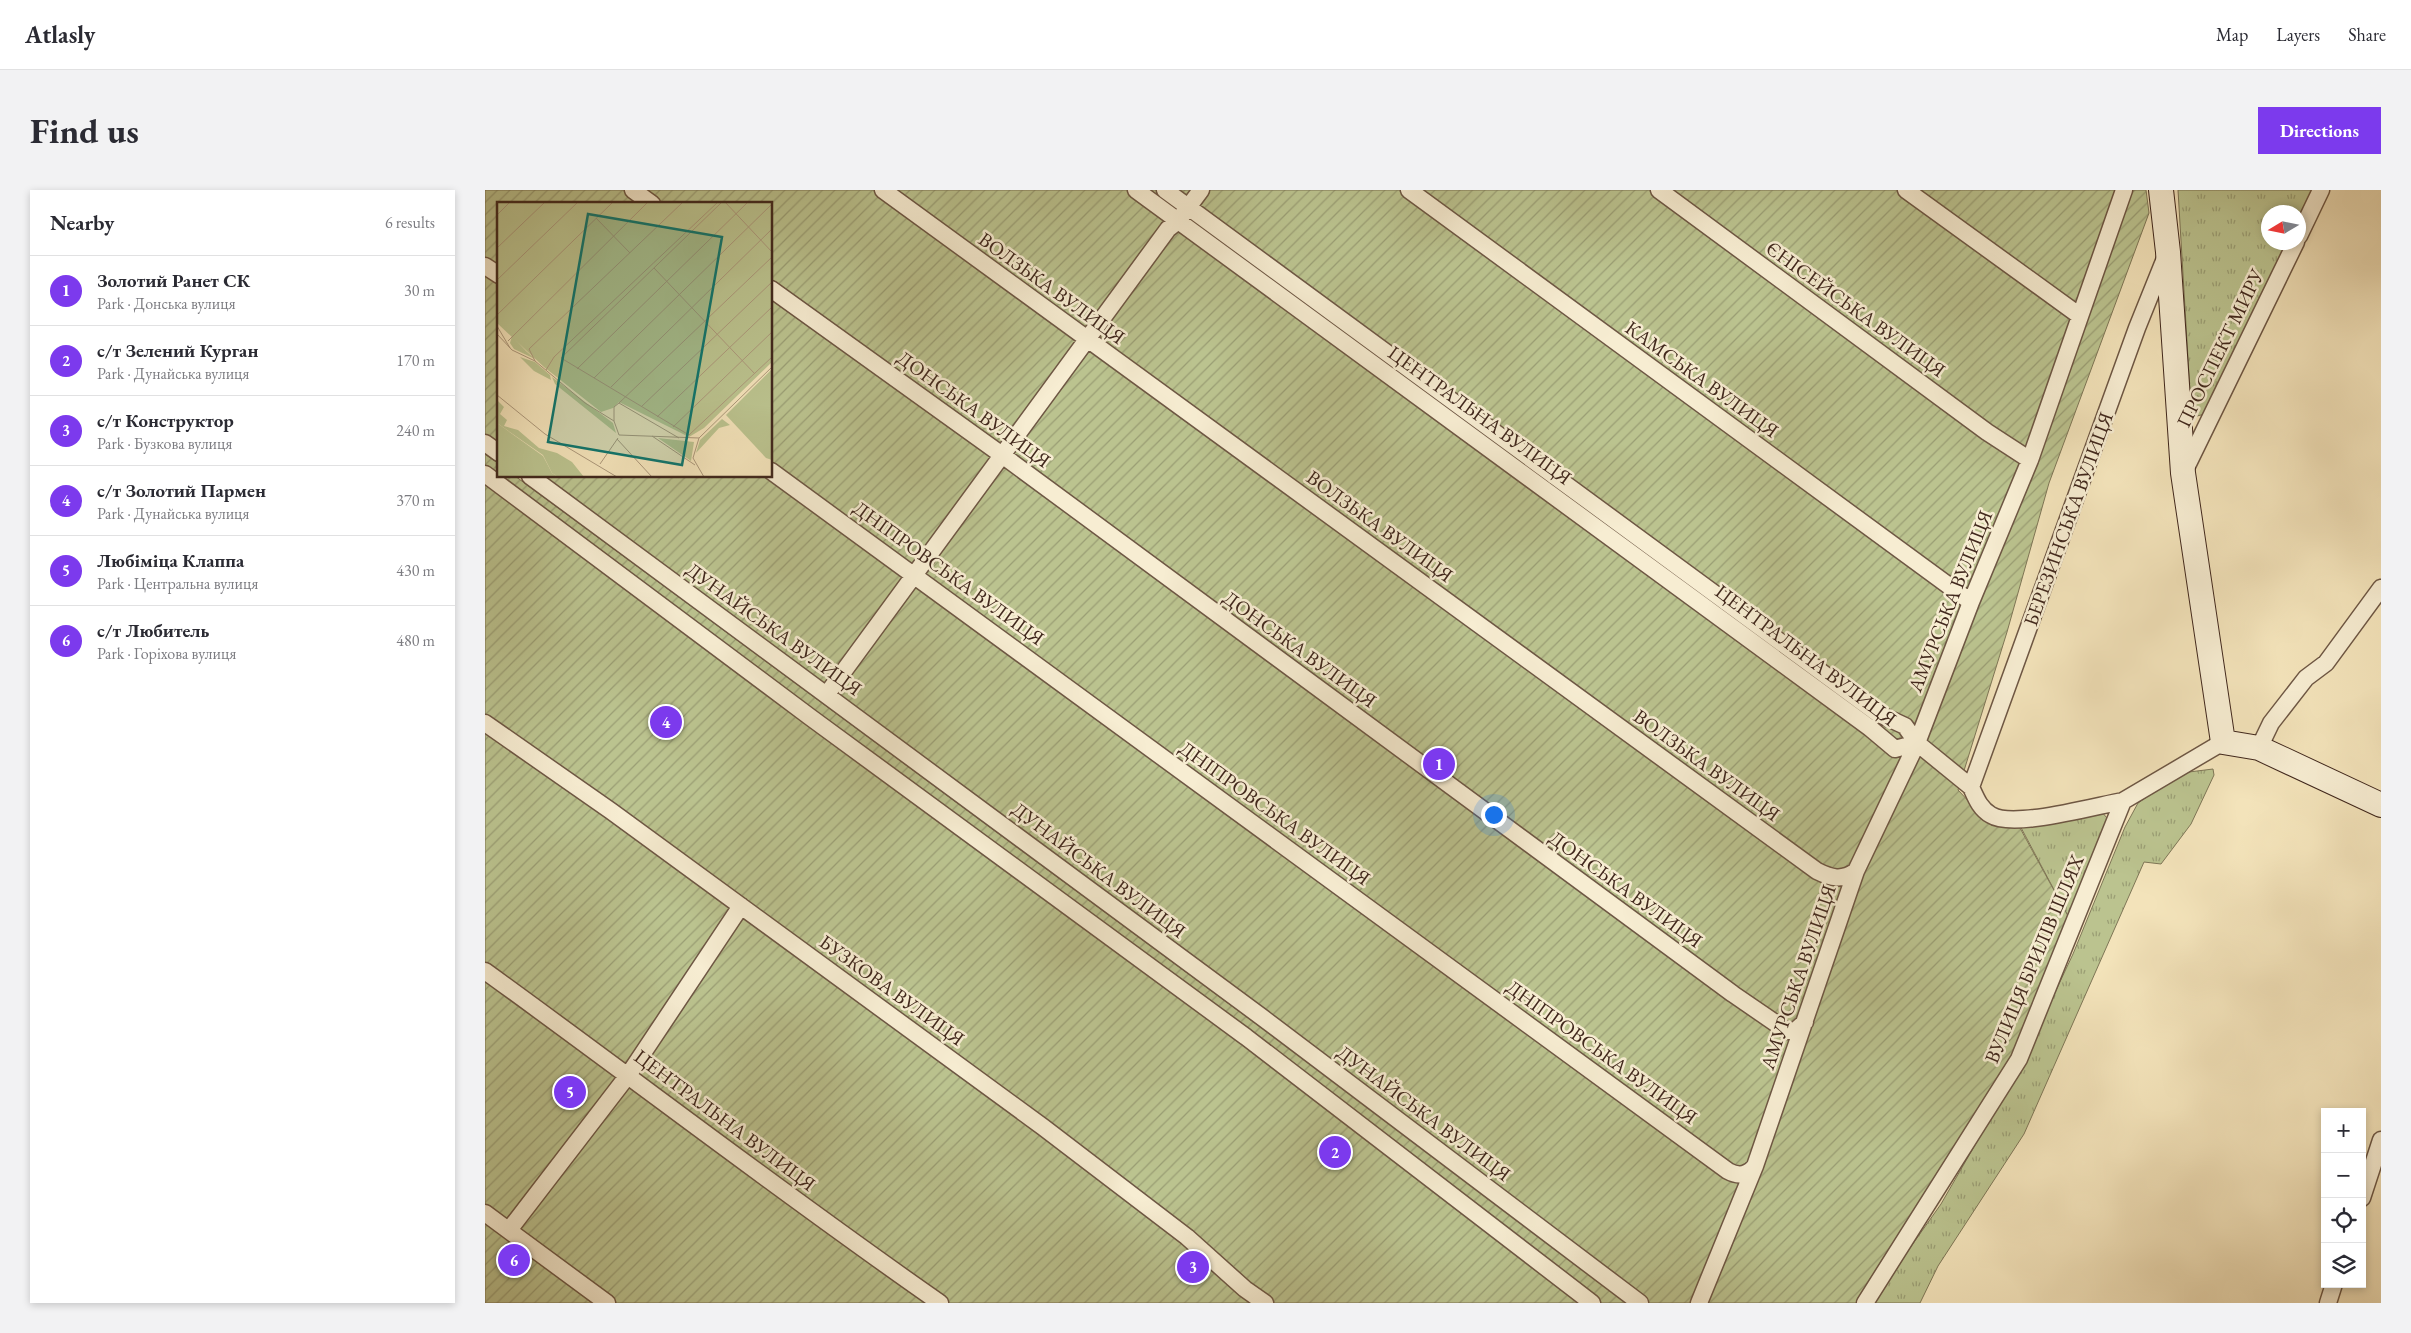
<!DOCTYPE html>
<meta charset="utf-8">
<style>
:root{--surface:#fff;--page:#f2f2f3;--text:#2b2b33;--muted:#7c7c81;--line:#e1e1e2;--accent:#7c3aed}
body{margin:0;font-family:"EB Garamond",serif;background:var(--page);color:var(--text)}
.controls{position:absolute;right:15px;bottom:15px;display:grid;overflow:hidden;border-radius:0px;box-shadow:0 2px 8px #0003}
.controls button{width:45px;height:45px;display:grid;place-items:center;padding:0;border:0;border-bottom:1px solid var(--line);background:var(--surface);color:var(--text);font:25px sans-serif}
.compass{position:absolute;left:1776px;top:15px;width:45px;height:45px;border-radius:50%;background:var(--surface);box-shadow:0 2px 8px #0003;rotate:260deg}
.you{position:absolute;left:1008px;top:624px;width:18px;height:18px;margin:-12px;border:4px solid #fff;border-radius:50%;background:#1a73e8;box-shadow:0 0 0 8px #1a73e833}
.badge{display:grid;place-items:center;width:32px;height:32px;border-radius:50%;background:var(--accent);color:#fff;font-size:16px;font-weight:700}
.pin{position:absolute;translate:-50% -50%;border:2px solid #fff;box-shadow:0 1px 5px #0006}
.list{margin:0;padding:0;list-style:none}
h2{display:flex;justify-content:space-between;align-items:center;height:65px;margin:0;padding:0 20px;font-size:21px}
h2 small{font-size:16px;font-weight:400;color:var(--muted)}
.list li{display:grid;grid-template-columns:32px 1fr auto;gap:15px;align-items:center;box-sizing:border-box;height:70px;padding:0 20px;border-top:1px solid var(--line)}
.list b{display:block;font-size:19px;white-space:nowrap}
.list p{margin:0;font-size:16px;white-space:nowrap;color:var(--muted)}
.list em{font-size:16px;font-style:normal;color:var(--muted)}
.icon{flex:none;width:28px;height:28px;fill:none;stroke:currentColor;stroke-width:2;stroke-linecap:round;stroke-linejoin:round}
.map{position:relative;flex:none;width:1896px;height:1113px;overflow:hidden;border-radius:0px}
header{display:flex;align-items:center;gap:30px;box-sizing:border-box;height:70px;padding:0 25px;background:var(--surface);border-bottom:1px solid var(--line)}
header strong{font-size:24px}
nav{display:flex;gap:28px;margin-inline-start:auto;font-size:18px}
.intro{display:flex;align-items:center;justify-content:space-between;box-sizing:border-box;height:120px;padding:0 30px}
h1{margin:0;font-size:35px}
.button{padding:12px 22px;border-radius:0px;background:var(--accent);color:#fff;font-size:18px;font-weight:700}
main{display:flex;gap:30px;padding:0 30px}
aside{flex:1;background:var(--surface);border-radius:0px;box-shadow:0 2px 8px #0003}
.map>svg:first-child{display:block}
.grass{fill:url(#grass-tufts);stroke:#7e7656}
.garden{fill:url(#garden-furrows);stroke:#7e7656}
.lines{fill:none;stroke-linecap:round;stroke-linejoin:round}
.street-casing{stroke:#6e5744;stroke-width:19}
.secondary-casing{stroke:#41281d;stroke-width:26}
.street{stroke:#f7edd2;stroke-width:16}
.secondary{stroke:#f7edd2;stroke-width:24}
.labels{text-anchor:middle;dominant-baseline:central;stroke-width:5;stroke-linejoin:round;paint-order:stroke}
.street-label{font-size:20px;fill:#41281d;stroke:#f7edd2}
.inset-road{fill:none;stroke:#ac987b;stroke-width:1}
.view{fill:#0f766e;fill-opacity:0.15;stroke:#0f766e;stroke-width:2.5}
.inset-edge{fill:none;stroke:#41281d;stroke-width:2.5}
</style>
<header>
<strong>Atlasly</strong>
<nav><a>Map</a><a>Layers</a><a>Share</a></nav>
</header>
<div class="intro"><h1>Find us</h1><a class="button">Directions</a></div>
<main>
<aside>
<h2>Nearby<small>6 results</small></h2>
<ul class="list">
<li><span class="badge">1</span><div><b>Золотий Ранет СК</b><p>Park · Донська вулиця</p></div><em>30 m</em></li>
<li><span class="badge">2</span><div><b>с/т Зелений Курган</b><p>Park · Дунайська вулиця</p></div><em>170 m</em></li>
<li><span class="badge">3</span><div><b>с/т Конструктор</b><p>Park · Бузкова вулиця</p></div><em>240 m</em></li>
<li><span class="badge">4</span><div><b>с/т Золотий Пармен</b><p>Park · Дунайська вулиця</p></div><em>370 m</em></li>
<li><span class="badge">5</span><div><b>Любіміца Клаппа</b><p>Park · Центральна вулиця</p></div><em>430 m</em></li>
<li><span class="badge">6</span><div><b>с/т Любитель</b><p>Park · Горіхова вулиця</p></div><em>480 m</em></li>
</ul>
</aside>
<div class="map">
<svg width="1896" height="1113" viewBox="0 0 1896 1113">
<defs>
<pattern id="grass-tufts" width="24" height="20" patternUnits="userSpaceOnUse" patternTransform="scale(1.25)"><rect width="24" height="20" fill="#bbc38f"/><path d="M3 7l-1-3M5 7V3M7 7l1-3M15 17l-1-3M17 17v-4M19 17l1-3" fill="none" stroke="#9a9e74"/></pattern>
<pattern id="garden-furrows" width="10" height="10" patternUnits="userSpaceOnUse" patternTransform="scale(1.25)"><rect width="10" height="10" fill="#bbc38f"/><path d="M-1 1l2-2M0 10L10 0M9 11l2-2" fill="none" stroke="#9a9e74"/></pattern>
</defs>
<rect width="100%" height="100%" fill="#f3e3ba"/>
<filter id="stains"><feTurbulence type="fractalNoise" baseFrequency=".004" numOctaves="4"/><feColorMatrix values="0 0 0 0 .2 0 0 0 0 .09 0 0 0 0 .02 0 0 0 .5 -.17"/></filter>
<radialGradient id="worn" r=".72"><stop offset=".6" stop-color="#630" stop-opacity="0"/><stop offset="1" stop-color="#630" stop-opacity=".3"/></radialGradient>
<path class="grass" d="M 1693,0 L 1829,0 L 1814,34 L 1814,22 L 1784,22 L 1784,52 L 1805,53 L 1720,224 L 1712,226 L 1706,219 Z
M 1728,579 L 1729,585 L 1706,634 L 1676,674 L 1659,672 L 1539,944 L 1453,1076 L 1435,1113 L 1386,1113 L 1456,1014 L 1536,875 L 1588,764 L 1640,637 L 1653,613 L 1696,583 Z
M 1616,621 L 1622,628 L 1620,642 L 1583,726 L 1533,632 Z"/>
<path class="garden" d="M 0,0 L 1661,0 L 1664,23 L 1564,293 L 1522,442 L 1473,600 L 1506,635 L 1535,638 L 1583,726 L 1528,869 L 1377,1113 L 0,1113 L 0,264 L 14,274 L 14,286 L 30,286 L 824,873 L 743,807 L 38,286 L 286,286 L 286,14 L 14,14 L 14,269 L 0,259 Z"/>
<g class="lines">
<defs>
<path id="street" d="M 148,0 L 167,14
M 398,0 L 1332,681 C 1346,688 1357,691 1371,681
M 651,0 L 1385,538 L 1410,559 L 1432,553
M 680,0 L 1392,523 L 1420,536 L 1432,553 L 1486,597 L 1652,138 L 1681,66
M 924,0 L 1486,412
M 1174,0 L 1502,242 L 1545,270
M 1421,0 L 1595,126
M 1814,46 L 1836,0
M 0,76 L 14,85
M 286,99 L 517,265 L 1248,804 L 1302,841 L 1311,840 L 1320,832
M 0,253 L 14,263
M 286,281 L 1243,981 C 1254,987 1263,985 1270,976
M 1699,282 L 1811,52
M 0,284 L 325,527 L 761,847 L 1107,1113
M 45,286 L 778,828 L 1155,1113
M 342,504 L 683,39 L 693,31 L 716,0
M 0,533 L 126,621 L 558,937 L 702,1047 L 760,1099 L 780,1113
M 1774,558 L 1786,533 L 1821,488 L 1841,473 L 1896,398
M 1486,597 C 1491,608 1495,619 1506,625 C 1528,639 1610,616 1638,611
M 0,781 C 152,891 301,1006 455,1113
M 1877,1008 L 1896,950
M 0,1023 L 122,1113
M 24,1040 L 144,884 L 256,716
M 1214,1113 L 1270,976 L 1371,681 L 1432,553 L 1486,412 L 1545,270 L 1639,0
M 1380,1113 L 1534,869 L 1638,611 L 1738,552
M 1843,1113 L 1849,1094"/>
<path id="secondary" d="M 1676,0 L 1683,62 L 1698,283 L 1738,552 L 1774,558 L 1896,615"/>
</defs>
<use href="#street" class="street-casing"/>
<use href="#secondary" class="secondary-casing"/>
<use href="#street" class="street"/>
<use href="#secondary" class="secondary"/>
</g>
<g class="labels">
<g class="street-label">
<text transform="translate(567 98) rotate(36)">ВОЛЗЬКА ВУЛИЦЯ</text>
<text transform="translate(1371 119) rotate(36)">ЄНІСЕЙСЬКА ВУЛИЦЯ</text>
<text transform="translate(1735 158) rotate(-64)">ПРОСПЕКТ МИРУ</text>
<text transform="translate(1217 189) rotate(36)">КАМСЬКА ВУЛИЦЯ</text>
<text transform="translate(489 219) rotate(36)">ДОНСЬКА ВУЛИЦЯ</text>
<text transform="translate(995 225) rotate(36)">ЦЕНТРАЛЬНА ВУЛИЦЯ</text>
<text transform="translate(1583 329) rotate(-70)">БЕРЕЗИНСЬКА ВУЛИЦЯ</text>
<text transform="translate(895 336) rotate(36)">ВОЛЗЬКА ВУЛИЦЯ</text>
<text transform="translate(464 383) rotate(36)">ДНІПРОВСЬКА ВУЛИЦЯ</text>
<text transform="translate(1465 411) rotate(-68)">АМУРСЬКА ВУЛИЦЯ</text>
<text transform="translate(289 439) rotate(36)">ДУНАЙСЬКА ВУЛИЦЯ</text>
<text transform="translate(815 459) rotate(36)">ДОНСЬКА ВУЛИЦЯ</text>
<text transform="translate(1321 465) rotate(37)">ЦЕНТРАЛЬНА ВУЛИЦЯ</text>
<text transform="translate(1222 575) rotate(36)">ВОЛЗЬКА ВУЛИЦЯ</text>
<text transform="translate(790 623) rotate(36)">ДНІПРОВСЬКА ВУЛИЦЯ</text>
<text transform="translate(614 680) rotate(37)">ДУНАЙСЬКА ВУЛИЦЯ</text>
<text transform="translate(1141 699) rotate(36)">ДОНСЬКА ВУЛИЦЯ</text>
<text transform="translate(1549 769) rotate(-67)">ВУЛИЦЯ БРИЛІВ ШЛЯХ</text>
<text transform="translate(1313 787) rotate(-71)">АМУРСЬКА ВУЛИЦЯ</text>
<text transform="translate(407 800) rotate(36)">БУЗКОВА ВУЛИЦЯ</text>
<text transform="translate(1117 862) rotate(36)">ДНІПРОВСЬКА ВУЛИЦЯ</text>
<text transform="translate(939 923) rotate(37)">ДУНАЙСЬКА ВУЛИЦЯ</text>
<text transform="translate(240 930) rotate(37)">ЦЕНТРАЛЬНА ВУЛИЦЯ</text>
</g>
</g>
<g transform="translate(12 12)">
<rect width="275" height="275" fill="#f3e3ba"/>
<path d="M 15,134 L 29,149 L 38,157 L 17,147 L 13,141 ZM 23,155 L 38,160 L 53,173 L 54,178 L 37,169 ZM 55,175 L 116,221 L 119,231 L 58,182 ZM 225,217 L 233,223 L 222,226 L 199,251 L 203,238 ZM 0,221 L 46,254 L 55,271 L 61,275 L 1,275 ZM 161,236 L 197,240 L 194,259 Z" fill="#bbc38f"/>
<path d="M 0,198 L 7,205 L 3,212 L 10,218 L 7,224 L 21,228 L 42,246 L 60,251 L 75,260 L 87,275 L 61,275 L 55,271 L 46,253 L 0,221 Z" fill="#bbc38f"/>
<path d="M 275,167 L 275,258 L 269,256 L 229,213 Z" fill="#bbc38f"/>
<path d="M 0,0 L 275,0 L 275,160 L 207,226 L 192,235 L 122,200 L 116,206 L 104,210 L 47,165 L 0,121 Z" fill="#bbc38f"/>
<path class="inset-road" d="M 225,0 L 64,156 L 192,233 L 275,155M 228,0 L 275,50M 0,13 L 13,0M 99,16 L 133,51M 0,46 L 48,0M 157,66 L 258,172M 0,78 L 81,0M 0,113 L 116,0M 0,124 L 13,146M 0,132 L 15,148 L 38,159 L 88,201 L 117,219 L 122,233M 11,139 L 151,0M 38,159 L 32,147 L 186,0M 80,167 L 251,0M 49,168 L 57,155 L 221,0M 97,176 L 275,2M 114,185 L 275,27M 0,193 L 48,232 L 120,275M 144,205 L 275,80M 160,215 L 275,105M 117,219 L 117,205 L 122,201M 176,225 L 275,130M 122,233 L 202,236 L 275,165M 155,234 L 198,263M 182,236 L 122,201 L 275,55M 202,236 L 196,256 L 207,275M 120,237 L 155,275M 103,262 L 121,236"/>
<path class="view" d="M 91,12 L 225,35 L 185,263 L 51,240 Z"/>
<rect width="275" height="275" class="inset-edge"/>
</g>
<rect width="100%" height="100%" filter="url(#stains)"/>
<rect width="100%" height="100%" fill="url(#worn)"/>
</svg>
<div class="controls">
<button>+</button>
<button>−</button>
<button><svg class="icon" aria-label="locate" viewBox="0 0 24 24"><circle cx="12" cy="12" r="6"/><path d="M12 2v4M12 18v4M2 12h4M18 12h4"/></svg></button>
<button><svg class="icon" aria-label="layers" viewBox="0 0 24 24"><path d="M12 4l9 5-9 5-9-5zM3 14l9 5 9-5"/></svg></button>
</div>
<svg class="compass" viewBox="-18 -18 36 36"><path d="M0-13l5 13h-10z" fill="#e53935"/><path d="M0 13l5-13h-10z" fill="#7c7c81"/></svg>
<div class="you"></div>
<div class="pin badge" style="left:954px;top:574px">1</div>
<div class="pin badge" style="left:850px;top:962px">2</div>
<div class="pin badge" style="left:708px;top:1077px">3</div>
<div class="pin badge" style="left:181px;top:532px">4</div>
<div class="pin badge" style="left:85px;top:902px">5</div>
<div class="pin badge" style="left:29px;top:1070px">6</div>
</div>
</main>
